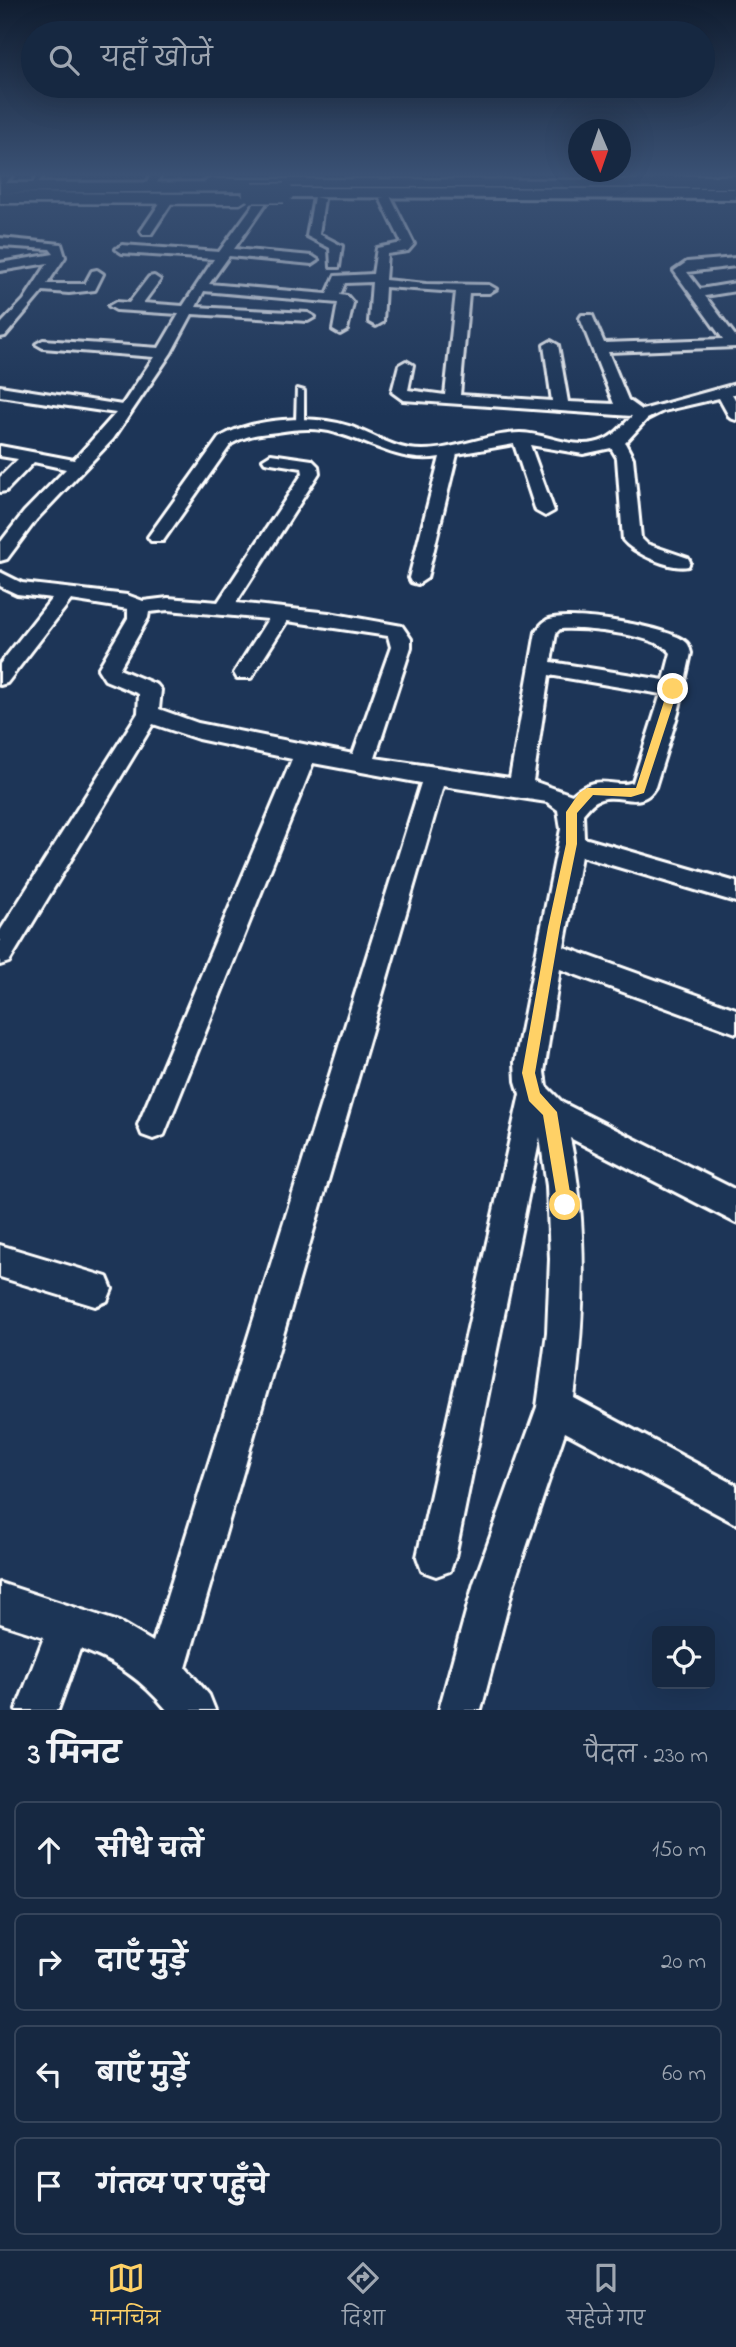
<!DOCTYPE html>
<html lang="hi">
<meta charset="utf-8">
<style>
:root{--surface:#162841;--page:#1f3048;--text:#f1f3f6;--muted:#9ea6b1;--line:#35445a;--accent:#ffd166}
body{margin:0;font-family:"Indie Flower","Playpen Sans Deva",sans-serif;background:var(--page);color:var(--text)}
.controls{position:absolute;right:21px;bottom:21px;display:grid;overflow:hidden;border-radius:10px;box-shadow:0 7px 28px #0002}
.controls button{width:63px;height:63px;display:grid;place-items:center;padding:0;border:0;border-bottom:2px solid var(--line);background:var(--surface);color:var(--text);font:35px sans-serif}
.compass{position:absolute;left:568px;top:119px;width:63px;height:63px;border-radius:50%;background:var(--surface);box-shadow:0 7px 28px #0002;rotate:178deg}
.stop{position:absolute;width:21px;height:21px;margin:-16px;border:5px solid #ffd166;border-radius:50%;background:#fff}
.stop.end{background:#ffd166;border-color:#fff;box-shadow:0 2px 7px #0008}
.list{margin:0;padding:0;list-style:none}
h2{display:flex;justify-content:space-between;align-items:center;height:91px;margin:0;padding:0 28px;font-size:30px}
h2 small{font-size:23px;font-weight:400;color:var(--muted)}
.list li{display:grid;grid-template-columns:46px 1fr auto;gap:21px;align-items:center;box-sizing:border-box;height:98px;margin:0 14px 14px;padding:0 14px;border:2px solid var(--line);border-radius:10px}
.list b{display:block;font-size:26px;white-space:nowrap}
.list em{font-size:23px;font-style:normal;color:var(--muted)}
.icon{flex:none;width:38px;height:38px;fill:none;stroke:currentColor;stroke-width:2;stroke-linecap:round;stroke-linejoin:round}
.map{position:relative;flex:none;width:736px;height:1710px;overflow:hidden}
.search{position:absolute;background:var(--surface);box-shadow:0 7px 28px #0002;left:21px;right:21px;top:21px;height:77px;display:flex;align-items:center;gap:18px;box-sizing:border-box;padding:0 24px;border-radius:38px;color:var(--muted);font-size:26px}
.sheet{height:539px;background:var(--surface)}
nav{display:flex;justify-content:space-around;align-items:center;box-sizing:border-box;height:98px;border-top:2px solid var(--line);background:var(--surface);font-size:19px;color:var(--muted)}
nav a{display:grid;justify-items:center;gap:4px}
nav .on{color:var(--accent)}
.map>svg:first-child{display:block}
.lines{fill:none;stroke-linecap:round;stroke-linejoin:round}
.lane-casing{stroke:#fff;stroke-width:6}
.street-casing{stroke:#fff;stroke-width:6}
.secondary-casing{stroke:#fff;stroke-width:5}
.highway-casing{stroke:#fff;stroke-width:6}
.lane{fill:#1d3557;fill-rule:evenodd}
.street{fill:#1d3557;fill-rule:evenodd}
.secondary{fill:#1d3557;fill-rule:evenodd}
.highway{fill:#1d3557;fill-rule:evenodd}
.highway-bridge-casing{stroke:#fff;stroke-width:22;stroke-linecap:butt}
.highway-bridge{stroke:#1d3557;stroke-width:19}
.route{fill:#ffd166}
</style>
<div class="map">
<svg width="736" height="1710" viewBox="0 0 736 1710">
<rect width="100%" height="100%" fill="#1d3557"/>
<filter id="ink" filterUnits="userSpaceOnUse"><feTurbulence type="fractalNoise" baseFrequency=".0143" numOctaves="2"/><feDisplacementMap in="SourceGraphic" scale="14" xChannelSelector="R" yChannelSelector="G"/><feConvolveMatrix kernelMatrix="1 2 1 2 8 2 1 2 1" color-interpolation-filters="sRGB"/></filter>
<g filter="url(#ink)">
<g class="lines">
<defs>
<path id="lane" d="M 37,176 L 43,176 L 36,185 L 32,185 Z
M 297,389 L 304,391 L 304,423 L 300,425 L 296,423 Z"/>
<path id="street" d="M 1,176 L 12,176 L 1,187 L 0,178 Z
M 150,176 L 160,176 L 156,185 L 147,183 Z
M 655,176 L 736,176 L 736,181 L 659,181 L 655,180 Z
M 275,180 L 280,183 L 234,249 L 312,256 L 318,260 L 312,264 L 229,256 L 209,284 L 327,294 L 335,276 L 373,274 L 377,248 L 402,243 L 380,198 L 390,196 L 414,244 L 408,251 L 387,254 L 385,280 L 426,284 L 489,285 L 496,289 L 489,293 L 469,293 L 460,395 L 552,401 L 544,345 L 551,341 L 558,345 L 568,402 L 614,404 L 580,318 L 582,315 L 592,315 L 604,343 L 723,339 L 674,271 L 687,262 L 736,258 L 736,266 L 687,272 L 700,289 L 736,283 L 736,291 L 705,296 L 736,337 L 736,347 L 608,352 L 628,400 L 642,410 L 736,384 L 736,394 L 732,394 L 736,401 L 736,420 L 730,418 L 719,398 L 663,411 L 647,419 L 625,443 L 633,458 L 641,538 L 647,544 L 688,558 L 690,562 L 688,566 C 671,570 633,553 623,540 L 617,458 L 611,448 L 583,454 L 530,445 L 554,511 L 545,516 L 536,511 L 514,444 L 457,454 L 427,578 L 418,584 L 411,582 L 409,578 L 440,457 C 401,464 372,442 336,433 C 316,427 298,429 277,432 C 259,434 246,435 231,444 L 163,541 L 151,541 L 148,537 L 219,438 C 251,418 313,414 349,426 C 369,433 388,445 409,449 C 446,455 483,434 520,433 C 544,433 569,448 594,443 C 611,440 620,429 632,416 L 403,400 L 392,392 L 399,365 L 406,361 L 413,365 L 408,390 L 445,395 L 456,292 L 385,287 L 383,322 L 376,326 L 369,322 L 372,282 L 345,283 L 340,295 L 347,296 L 353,303 L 347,330 L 340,334 L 333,330 L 338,303 L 204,291 L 196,307 L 308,313 L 315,317 L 308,321 L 192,314 L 171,353 L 113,439 L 36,520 L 7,559 L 0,561 L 0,543 L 24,512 L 66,469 L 34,462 L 6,491 L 0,492 L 0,477 L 18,459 L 0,456 L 0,446 L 74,460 L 116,413 L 0,396 L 0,386 L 122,405 L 154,357 L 43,348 L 36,344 L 43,340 L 159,348 L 179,314 L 116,310 L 109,306 L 116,302 L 129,303 L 149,277 L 154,276 L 160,280 L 143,303 L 183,306 L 214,259 L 122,253 L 116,249 L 122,245 L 219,252 L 271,181 Z
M 314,197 L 324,199 L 319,234 L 342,246 L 339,267 L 331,267 L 330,248 L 307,236 Z
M 162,200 L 172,202 L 151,234 L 143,234 L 141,231 Z
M 0,238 L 61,244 L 65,257 L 47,284 L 85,284 L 92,271 L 97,270 L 103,274 L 95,290 L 69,293 L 43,291 L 5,336 L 0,337 L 0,325 L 24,300 L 48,263 L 0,271 L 0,263 L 54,254 L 50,249 L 0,246 Z
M 271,454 L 312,460 L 318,466 L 319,473 L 236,603 L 329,613 L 402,626 L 411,639 L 411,647 L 375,758 L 510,778 L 536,632 C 539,627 542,623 547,620 C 567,610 673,627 687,643 C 689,645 690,650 691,653 L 678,713 L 655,787 C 641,811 621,793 601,799 C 593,801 588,808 583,814 L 584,838 L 736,882 L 736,902 L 581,856 L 564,947 L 736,1009 L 736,1033 L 560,969 L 544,1072 L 546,1086 L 563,1103 L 736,1190 L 736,1223 L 570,1138 C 588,1224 585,1312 574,1398 L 736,1485 L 736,1524 L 565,1432 L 514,1583 L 481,1710 L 439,1710 L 474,1583 L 537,1407 L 547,1333 L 550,1259 L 547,1186 L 540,1137 L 455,1557 L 450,1571 L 436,1576 L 422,1571 L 417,1557 L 520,1094 L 516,1081 L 515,1062 L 561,829 L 558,810 L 547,802 L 443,786 L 186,1668 L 209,1695 L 215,1710 L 167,1710 C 143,1681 116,1661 80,1649 L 58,1710 L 16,1710 L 44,1637 L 0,1623 L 0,1583 L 119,1622 L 153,1642 L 421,783 L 313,763 L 164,1135 L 153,1139 L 142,1135 L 138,1125 L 292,759 L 198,739 L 153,724 L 9,962 L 0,965 L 0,931 L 138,713 L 139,694 L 105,680 L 98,669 L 128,618 L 128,609 L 71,600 L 7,683 L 0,685 L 0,664 L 52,598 L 17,594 L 0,586 L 0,572 L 22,583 L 127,595 L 143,601 L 168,598 L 218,602 L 303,473 L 302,468 L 265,462 L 263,459 ZM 168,610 L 268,619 L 234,673 L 237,678 L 251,678 L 287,621 L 388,636 L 391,647 L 353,754 L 198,723 L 159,709 L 161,690 L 157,685 L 119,669 L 148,618 L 149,612 ZM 560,629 C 582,627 660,635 671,653 L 664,680 L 551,662 L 556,633 ZM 549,675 L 661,694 L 633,782 C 612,790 600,771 572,795 L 533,781 Z
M 0,1245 L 107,1277 L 112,1289 L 107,1301 L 95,1306 L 0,1277 Z"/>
<path id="secondary" d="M 212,179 L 736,180 L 736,188 L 207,186 L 205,183 L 207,180 Z
M 0,193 L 240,194 L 248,199 L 240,204 L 0,203 Z"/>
<path id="highway" d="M 255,182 L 264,187 L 261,191 L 0,193 L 0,183 Z
M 284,188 L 736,189 L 736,199 L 278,197 L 275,193 Z"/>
</defs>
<use href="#lane" class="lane-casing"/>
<use href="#street" class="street-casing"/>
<use href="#secondary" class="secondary-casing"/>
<use href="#highway" class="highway-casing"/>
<use href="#lane" class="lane"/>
<use href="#street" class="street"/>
<use href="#secondary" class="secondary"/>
<use href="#highway" class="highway"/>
<defs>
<path id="highway-bridge" d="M 252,193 L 284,193"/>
</defs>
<use href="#highway-bridge" class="highway-bridge-casing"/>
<use href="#highway-bridge" class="highway-bridge"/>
</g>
</g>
<linearGradient id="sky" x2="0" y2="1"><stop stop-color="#101d30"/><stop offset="0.42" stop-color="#3a5174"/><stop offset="1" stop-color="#3a5174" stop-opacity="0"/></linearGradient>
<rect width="736" height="416" fill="url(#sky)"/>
<path class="route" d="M 669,686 L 678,689 L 644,793 L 631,797 L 593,795 L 577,813 L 577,844 L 560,927 L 535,1073 L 540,1093 L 557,1112 L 572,1205 L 570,1211 L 565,1213 L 560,1211 L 558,1205 L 543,1115 L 529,1101 L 522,1073 L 548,927 L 566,844 L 566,812 L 579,793 L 587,788 L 636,788 Z"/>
</svg>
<div class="controls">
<button><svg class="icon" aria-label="locate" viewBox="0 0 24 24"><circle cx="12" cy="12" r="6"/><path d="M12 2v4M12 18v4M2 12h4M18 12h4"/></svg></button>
</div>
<svg class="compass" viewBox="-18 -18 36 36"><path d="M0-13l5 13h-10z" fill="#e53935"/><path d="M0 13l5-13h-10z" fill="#9ea6b1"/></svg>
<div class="stop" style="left:565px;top:1205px"></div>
<div class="stop end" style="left:673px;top:689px"></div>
<div class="search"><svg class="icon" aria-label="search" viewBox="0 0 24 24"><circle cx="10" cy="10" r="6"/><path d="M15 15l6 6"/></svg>यहाँ खोजें</div>
</div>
<section class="sheet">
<h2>3 मिनट<small>पैदल · 230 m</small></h2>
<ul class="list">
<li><svg class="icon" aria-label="ahead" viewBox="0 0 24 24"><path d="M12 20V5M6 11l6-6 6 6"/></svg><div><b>सीधे चलें</b></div><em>150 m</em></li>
<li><svg class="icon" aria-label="right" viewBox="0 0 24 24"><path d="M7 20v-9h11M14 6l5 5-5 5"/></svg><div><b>दाएँ मुड़ें</b></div><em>20 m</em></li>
<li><svg class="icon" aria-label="left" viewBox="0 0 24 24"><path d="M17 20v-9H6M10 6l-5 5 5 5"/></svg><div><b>बाएँ मुड़ें</b></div><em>60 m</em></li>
<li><svg class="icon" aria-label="arrive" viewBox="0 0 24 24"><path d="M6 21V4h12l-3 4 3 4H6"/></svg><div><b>गंतव्य पर पहुँचे</b></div></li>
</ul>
</section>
<nav>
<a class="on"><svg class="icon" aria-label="map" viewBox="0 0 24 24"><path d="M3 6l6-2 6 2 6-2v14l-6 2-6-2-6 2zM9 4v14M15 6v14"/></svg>मानचित्र</a>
<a><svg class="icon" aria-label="directions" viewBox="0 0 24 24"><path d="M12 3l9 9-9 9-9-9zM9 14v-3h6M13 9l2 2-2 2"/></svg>दिशा</a>
<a><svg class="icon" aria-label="saved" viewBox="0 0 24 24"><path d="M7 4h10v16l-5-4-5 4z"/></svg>सहेजे गए</a>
</nav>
